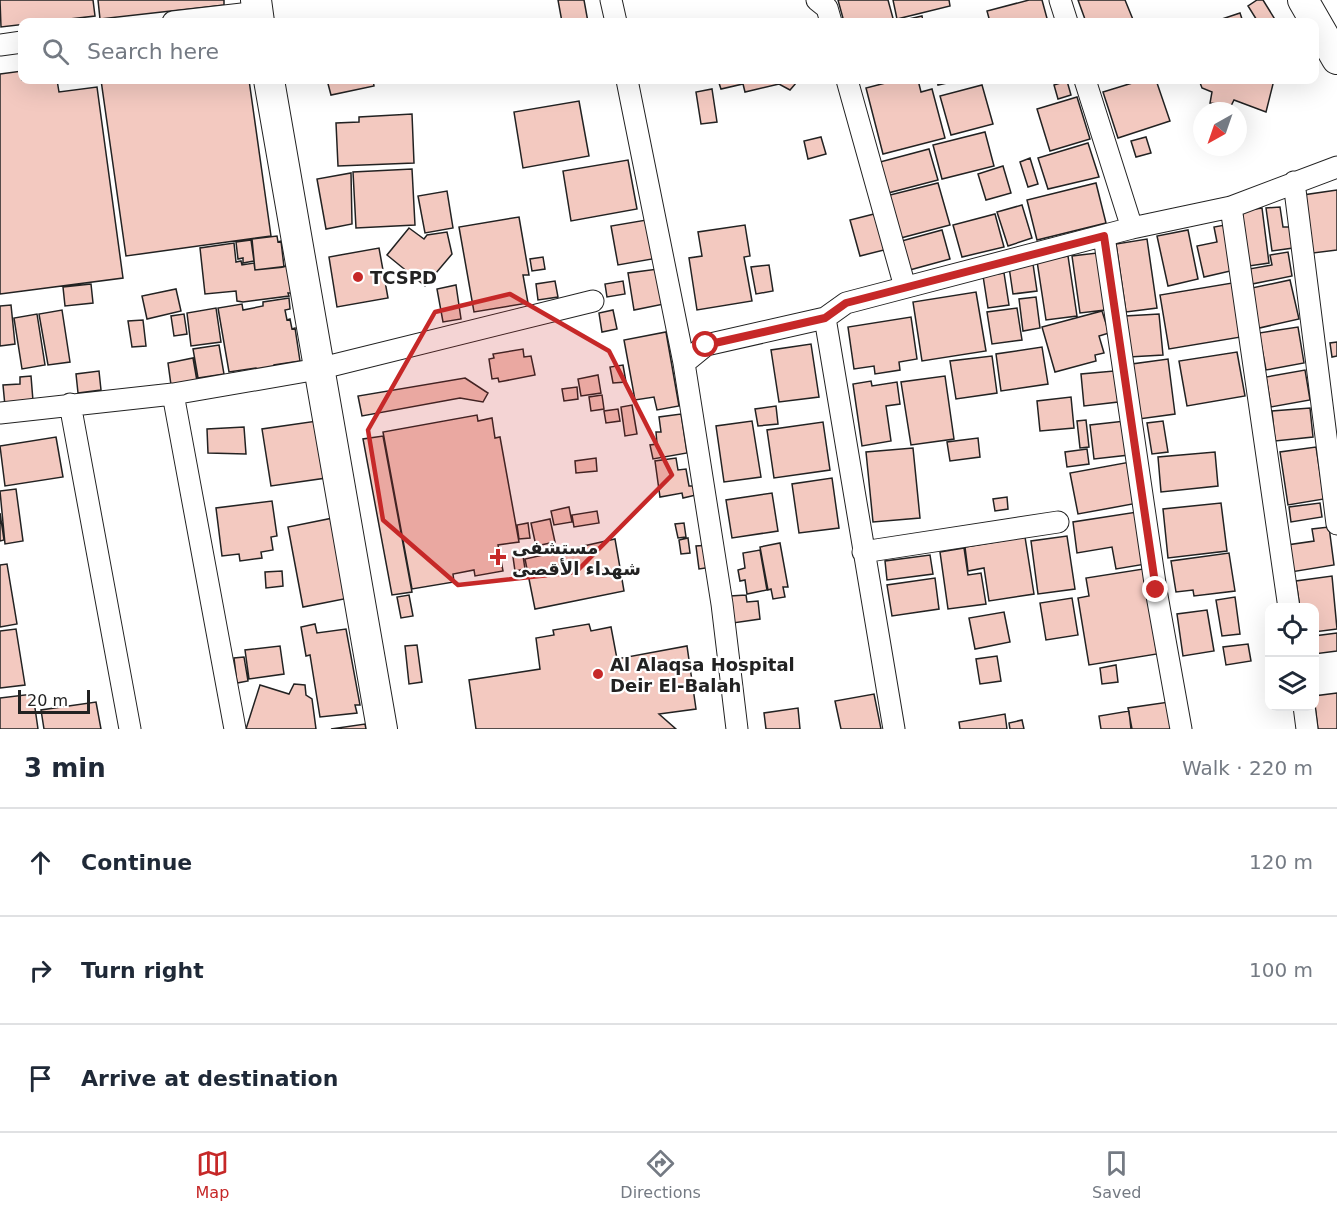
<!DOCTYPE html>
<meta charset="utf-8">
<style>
:root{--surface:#fff;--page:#f6f6f7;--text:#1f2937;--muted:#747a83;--line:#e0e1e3;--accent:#c62828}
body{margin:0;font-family:"DejaVu Sans","Noto Sans Arabic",sans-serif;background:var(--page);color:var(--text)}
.controls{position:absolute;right:18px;bottom:18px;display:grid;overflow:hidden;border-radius:12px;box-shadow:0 6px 24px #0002}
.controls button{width:54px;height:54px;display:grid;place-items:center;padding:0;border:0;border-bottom:2px solid var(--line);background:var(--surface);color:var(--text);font:30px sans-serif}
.compass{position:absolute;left:1193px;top:102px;width:54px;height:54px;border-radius:50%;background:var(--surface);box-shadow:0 6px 24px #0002;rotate:220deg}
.scale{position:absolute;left:18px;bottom:15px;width:72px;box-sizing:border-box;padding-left:6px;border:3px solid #222;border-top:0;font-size:16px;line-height:21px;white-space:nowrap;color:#222;-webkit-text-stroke:4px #fff;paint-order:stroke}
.stop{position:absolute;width:18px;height:18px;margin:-14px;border:4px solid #c62828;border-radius:50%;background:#fff}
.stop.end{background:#c62828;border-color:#fff;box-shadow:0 2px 6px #0008}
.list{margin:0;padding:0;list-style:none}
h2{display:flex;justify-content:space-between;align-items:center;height:78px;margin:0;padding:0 24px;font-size:26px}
h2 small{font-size:20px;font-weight:400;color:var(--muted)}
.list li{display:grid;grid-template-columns:39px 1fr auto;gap:18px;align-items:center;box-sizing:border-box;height:108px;padding:0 24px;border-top:2px solid var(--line)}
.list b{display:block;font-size:22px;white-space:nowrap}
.list em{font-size:20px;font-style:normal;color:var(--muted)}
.icon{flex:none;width:33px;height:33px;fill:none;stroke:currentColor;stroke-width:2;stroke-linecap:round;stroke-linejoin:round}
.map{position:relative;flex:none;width:1337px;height:729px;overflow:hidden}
.search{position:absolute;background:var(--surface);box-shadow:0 6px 24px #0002;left:18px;right:18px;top:18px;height:66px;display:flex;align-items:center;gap:15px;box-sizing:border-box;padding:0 21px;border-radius:12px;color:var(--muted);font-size:22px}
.sheet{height:402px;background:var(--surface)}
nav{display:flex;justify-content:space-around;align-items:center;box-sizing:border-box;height:84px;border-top:2px solid var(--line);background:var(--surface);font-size:16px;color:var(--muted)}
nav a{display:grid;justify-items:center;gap:3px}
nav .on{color:var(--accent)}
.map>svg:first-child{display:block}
.building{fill:#f3c9c0;stroke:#222;stroke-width:1.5}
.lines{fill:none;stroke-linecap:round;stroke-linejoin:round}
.street-casing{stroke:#222;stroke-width:23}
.secondary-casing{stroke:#222;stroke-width:32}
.street{stroke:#fff;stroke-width:21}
.secondary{stroke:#fff;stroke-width:30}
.route{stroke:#c62828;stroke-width:8}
.marked{fill:#c62828;fill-opacity:0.2;stroke:#c62828;stroke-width:4.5;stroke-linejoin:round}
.poi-dot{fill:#c62828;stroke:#fff;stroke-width:2}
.labels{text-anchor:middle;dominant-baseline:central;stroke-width:4.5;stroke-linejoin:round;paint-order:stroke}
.poi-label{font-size:18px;font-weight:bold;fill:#222;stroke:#fff;text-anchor:start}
</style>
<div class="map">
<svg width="1337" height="729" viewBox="0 0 1337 729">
<rect width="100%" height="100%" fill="#fff"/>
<path class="building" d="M 0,0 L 93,0 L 95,16 L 1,27 Z
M 98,0 L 224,0 L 224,5 L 100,19 Z
M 558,0 L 584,0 L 588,22 L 562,22 Z
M 838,0 L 888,0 L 894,22 L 844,22 Z
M 893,0 L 949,0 L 950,6 L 897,19 Z
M 1029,0 L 1042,0 L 1048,22 L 990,22 L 987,11 Z
M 1078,0 L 1125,0 L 1134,22 L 1086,22 Z
M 1257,0 L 1263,0 L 1276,21 L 1258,22 L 1248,6 Z
M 1240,13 L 1243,22 L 1213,22 Z
M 922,16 L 923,22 L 896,22 Z
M 22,71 L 22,80 L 57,80 L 59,92 L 97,87 L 123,278 L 0,294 L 0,74 Z
M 101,80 L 249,80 L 271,236 L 126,256 Z
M 327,80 L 373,80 L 374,86 L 331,95 Z
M 718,80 L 796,80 L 797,82 L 790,90 L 779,84 L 745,92 L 743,84 L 721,89 Z
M 897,80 L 918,80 L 921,92 L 932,89 L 945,138 L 883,154 L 866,88 Z
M 937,80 L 960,80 L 938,85 Z
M 1142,80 L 1156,80 L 1170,121 L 1118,138 L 1103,92 Z
M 1199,80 L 1274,80 L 1266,112 L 1234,100 L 1231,106 L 1210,103 L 1212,92 L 1202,88 Z
M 1067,81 L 1071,95 L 1058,99 L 1054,85 Z
M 982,85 L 993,124 L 951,135 L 940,96 Z
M 712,89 L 717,122 L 701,124 L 696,92 Z
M 1077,97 L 1090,139 L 1050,151 L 1037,109 Z
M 579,101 L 589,156 L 523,168 L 514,112 Z
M 412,114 L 414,163 L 338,166 L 336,123 L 359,122 L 359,117 Z
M 985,132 L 994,166 L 942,179 L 933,145 Z
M 821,137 L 826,154 L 808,159 L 804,141 Z
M 1146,137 L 1151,153 L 1136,157 L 1131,141 Z
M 1088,143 L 1099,177 L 1048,189 L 1038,158 Z
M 929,149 L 938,180 L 888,193 L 880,162 Z
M 1030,158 L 1038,184 L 1028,187 L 1020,162 Z
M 628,160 L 637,209 L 571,221 L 563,171 Z
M 1003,166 L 1011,193 L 986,200 L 978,174 Z
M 412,169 L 415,225 L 356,228 L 353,172 Z
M 351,173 L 352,224 L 326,229 L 317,179 Z
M 938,183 L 950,225 L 897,239 L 886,196 Z
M 1096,183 L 1106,223 L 1037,240 L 1027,200 Z
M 1337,190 L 1337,250 L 1313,253 L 1303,195 Z
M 447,191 L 453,228 L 425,233 L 418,196 Z
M 1022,205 L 1032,238 L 1008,246 L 997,212 Z
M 1280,207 L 1283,227 L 1291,227 L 1293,248 L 1272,251 L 1266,208 Z
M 1262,208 L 1269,263 L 1249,266 L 1242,211 Z
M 882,212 L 892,248 L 860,256 L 850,220 Z
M 995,214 L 1004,247 L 962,257 L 953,225 Z
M 519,217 L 529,275 L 523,275 L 528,303 L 474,312 L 459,227 Z
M 652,219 L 658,258 L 618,265 L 611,226 Z
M 1230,224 L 1239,269 L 1204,277 L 1197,246 L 1217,242 L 1214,227 Z
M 745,225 L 750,256 L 744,257 L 752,301 L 697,310 L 689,258 L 702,256 L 698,232 Z
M 409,228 L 424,239 L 427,235 L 447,232 L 452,254 L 425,286 L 387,255 Z
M 942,230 L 950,259 L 906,271 L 898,242 Z
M 1188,230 L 1198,279 L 1168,286 L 1157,236 Z
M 277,236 L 278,242 L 281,241 L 284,267 L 255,270 L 252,239 Z
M 1147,239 L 1157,308 L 1126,312 L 1116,244 Z
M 251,240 L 254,261 L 243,263 L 243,258 L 238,259 L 236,242 Z
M 234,243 L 236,262 L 241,261 L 242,265 L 254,263 L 255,270 L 288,266 L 291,293 L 288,293 L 289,296 L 243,302 L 237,301 L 236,291 L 205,294 L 200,248 Z
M 379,248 L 388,298 L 337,307 L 329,257 Z
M 1288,252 L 1292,276 L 1252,284 L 1249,269 L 1272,265 L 1270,255 Z
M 1097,253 L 1105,310 L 1080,313 L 1072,256 Z
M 1068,256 L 1077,316 L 1046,320 L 1037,261 Z
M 543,257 L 545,269 L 532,271 L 530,259 Z
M 1033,264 L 1037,291 L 1013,294 L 1009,267 Z
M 769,265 L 773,291 L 756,294 L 751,267 Z
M 658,269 L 664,304 L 634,310 L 628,273 Z
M 1004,273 L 1009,305 L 988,308 L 983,276 Z
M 1290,280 L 1299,319 L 1255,329 L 1247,289 Z
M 555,281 L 558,297 L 538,300 L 536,284 Z
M 623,281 L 625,294 L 607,297 L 605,284 Z
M 1232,283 L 1241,337 L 1169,349 L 1160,295 Z
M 91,284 L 93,303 L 65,306 L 63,287 Z
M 456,285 L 461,319 L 443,322 L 437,289 Z
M 176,289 L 181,311 L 147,319 L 142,296 Z
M 976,292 L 986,351 L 922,361 L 913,302 Z
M 1036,297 L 1040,328 L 1023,331 L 1019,299 Z
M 289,298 L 290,309 L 285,310 L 287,320 L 290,319 L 292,329 L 295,328 L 300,361 L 274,365 L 274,369 L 257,371 L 256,368 L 229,372 L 218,308 L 242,304 L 243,310 L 263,306 L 263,302 Z
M 11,305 L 15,344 L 0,346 L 0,306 Z
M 216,308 L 221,342 L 191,346 L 187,313 Z
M 1017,308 L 1022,340 L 992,344 L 987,312 Z
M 62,310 L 70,362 L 48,365 L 39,314 Z
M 613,310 L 617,329 L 602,332 L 599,313 Z
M 1102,311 L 1109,333 L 1099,336 L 1104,353 L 1095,355 L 1096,361 L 1055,372 L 1042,327 Z
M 37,314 L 45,365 L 22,369 L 14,318 Z
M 184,314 L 187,334 L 174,336 L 171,316 Z
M 1159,314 L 1163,355 L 1129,357 L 1125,316 Z
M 911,317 L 917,359 L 899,362 L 900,370 L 875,374 L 874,366 L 854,369 L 848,327 Z
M 143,320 L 146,346 L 132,347 L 128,321 Z
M 1298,327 L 1304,363 L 1266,370 L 1259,333 Z
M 666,332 L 679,406 L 657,410 L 654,397 L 635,400 L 624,340 Z
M 1337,342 L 1337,356 L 1332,357 L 1330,343 Z
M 811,344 L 819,397 L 779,402 L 771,350 Z
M 219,345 L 224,374 L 198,378 L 193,349 Z
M 1042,347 L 1048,384 L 1001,391 L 996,354 Z
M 523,349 L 524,357 L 531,356 L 535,375 L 499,382 L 498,378 L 492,379 L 489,359 L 494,358 L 493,354 Z
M 1237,352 L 1245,396 L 1187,406 L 1179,361 Z
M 992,356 L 997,393 L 956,399 L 950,361 Z
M 193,358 L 197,381 L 171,385 L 168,363 Z
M 1168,359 L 1175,414 L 1139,419 L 1132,364 Z
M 623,365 L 626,382 L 613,383 L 610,367 Z
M 1305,370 L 1310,400 L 1271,407 L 1266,377 Z
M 99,371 L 101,390 L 78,393 L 76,374 Z
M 1114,371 L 1118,402 L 1084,406 L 1081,374 Z
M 598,375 L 601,393 L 581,396 L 578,379 Z
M 31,376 L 33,401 L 5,406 L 3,385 L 20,384 L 20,377 Z
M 945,376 L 954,439 L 911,445 L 901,382 Z
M 465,378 L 488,393 L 483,402 L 460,398 L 362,416 L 358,396 Z
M 871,381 L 872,386 L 897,382 L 900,404 L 886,406 L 891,441 L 862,446 L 853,384 Z
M 577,387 L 578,399 L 564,401 L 562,389 Z
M 602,395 L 604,409 L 591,411 L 589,397 Z
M 1071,397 L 1074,428 L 1040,431 L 1037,401 Z
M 632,405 L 637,434 L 625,436 L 621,407 Z
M 776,406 L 778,424 L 758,426 L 755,409 Z
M 1310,408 L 1313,437 L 1275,441 L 1272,411 Z
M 618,409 L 620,421 L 606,423 L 604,411 Z
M 681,414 L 687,453 L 653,459 L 650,445 L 657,444 L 656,432 L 661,432 L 659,417 Z
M 477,415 L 478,421 L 492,418 L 495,438 L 500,437 L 519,542 L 498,545 L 503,571 L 475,576 L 474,570 L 453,574 L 454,582 L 412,589 L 383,432 Z
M 1086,420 L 1089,447 L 1080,448 L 1077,421 Z
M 317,421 L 326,478 L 271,486 L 262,429 Z
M 752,421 L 761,477 L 724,482 L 716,426 Z
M 1125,421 L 1129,455 L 1094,459 L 1090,425 Z
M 1163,421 L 1168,452 L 1152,454 L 1147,423 Z
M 823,422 L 830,470 L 774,478 L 767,430 Z
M 244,427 L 246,454 L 208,453 L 207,429 Z
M 383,436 L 412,592 L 392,595 L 363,439 Z
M 56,437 L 63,477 L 5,486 L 0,446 Z
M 978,438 L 980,457 L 950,461 L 947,442 Z
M 1316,447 L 1324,499 L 1288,505 L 1280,452 Z
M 913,448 L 920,518 L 873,522 L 866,452 Z
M 1087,449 L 1089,464 L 1067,467 L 1065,452 Z
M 1215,452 L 1218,486 L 1161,492 L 1158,457 Z
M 596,458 L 597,471 L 576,473 L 575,461 Z
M 676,458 L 678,470 L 686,469 L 689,486 L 694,486 L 696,495 L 683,498 L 682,493 L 660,497 L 655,461 Z
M 1130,462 L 1138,503 L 1078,514 L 1070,473 Z
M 832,478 L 839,528 L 799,533 L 792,484 Z
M 16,489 L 23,541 L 5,544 L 0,491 Z
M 772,493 L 778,531 L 732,538 L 726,500 Z
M 1007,497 L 1008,509 L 995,511 L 993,499 Z
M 272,501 L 277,536 L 271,537 L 273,550 L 261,552 L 262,558 L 240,561 L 239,554 L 222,556 L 216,508 Z
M 1221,503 L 1227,551 L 1168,558 L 1163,509 Z
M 1320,503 L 1322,517 L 1291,522 L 1289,507 Z
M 569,507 L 572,522 L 554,525 L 551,511 Z
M 597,511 L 599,523 L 574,527 L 572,515 Z
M 1137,512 L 1146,564 L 1116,569 L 1112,547 L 1077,553 L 1073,522 Z
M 0,513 L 4,540 L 0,541 Z
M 333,518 L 349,598 L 303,607 L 288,527 Z
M 550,519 L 555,542 L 536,546 L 531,523 Z
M 528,523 L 530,538 L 519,539 L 517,525 Z
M 684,523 L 686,537 L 678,538 L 675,524 Z
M 1329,527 L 1334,565 L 1291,572 L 1287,545 L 1314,541 L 1312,529 Z
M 1067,536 L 1075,589 L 1038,594 L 1031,541 Z
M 1025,537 L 1034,594 L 989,601 L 984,568 L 968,571 L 965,547 Z
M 688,538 L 690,553 L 681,554 L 679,540 Z
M 615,539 L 624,591 L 535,609 L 525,559 Z
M 780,543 L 788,587 L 783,587 L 785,597 L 773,599 L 771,589 L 768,590 L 760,547 Z
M 710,545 L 712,567 L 699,569 L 696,546 Z
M 964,548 L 968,575 L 981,573 L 986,604 L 948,609 L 940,552 Z
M 760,550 L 767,590 L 747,594 L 745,580 L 740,581 L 738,570 L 745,568 L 743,553 Z
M 1229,553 L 1235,591 L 1194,596 L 1193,590 L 1176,592 L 1171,561 Z
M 930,555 L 933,574 L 887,580 L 885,561 Z
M 523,556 L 525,569 L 515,571 L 513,557 Z
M 7,564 L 17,624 L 0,627 L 0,565 Z
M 1143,569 L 1157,654 L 1089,665 L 1078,598 L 1089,596 L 1086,578 Z
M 282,571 L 283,586 L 266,588 L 265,572 Z
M 1332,576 L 1337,629 L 1314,632 L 1314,608 L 1300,608 L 1296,581 Z
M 935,578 L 939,609 L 892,616 L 887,585 Z
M 409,595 L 413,616 L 401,618 L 397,597 Z
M 746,595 L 747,602 L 758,601 L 760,619 L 733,623 L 730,596 Z
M 1235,597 L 1240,634 L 1222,636 L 1216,600 Z
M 1072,598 L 1078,635 L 1046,640 L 1040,603 Z
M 1207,610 L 1214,651 L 1183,656 L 1177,614 Z
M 1004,612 L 1010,642 L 975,649 L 969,618 Z
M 315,624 L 317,633 L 346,629 L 360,705 L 355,705 L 357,713 L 320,717 L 310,655 L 306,656 L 301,627 Z
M 589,624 L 591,631 L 611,627 L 617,659 L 687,646 L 696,709 L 659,714 L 676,729 L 476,729 L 469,680 L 540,669 L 536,638 L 554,635 L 553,630 Z
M 16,629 L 25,685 L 0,688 L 0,631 Z
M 1337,633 L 1337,651 L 1314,654 L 1314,636 Z
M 1248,644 L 1251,661 L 1226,665 L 1223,647 Z
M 417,645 L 422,682 L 409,684 L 405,646 Z
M 280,646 L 284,674 L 249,679 L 245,650 Z
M 997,656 L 1001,681 L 980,684 L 976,659 Z
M 244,657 L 248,681 L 237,683 L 234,658 Z
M 1116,665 L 1118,682 L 1102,684 L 1100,668 Z
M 294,684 L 305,685 L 306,695 L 312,699 L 316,729 L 246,729 L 260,685 L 289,694 Z
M 1337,693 L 1337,729 L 1318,729 L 1314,696 Z
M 33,694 L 38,729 L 0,729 L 0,698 Z
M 874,694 L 881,729 L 841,729 L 835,701 Z
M 96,702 L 101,729 L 44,729 L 41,710 Z
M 1169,702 L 1174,729 L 1132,729 L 1128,708 Z
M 798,708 L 800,729 L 766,729 L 764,713 Z
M 1129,711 L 1131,729 L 1101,729 L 1099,716 Z
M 1005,714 L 1007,729 L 960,729 L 959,722 Z
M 1022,720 L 1024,729 L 1010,729 L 1009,723 Z
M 365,724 L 366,729 L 331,729 Z"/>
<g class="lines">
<defs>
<path id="street" d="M 611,0 L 616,22
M 817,0 L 827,8 L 831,22
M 1060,0 L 1067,22
M 173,22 L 258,12
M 0,45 L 22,42
M 627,80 L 684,363 L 722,604 L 737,729
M 847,80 L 905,287
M 1085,80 L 1132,228
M 1294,182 L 1337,524
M 1231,207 L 1289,608
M 1104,236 L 1156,590 L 1181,729
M 825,318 L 894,729
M 684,363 L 706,345 L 825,318 L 846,303 L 1132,228 L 1231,207 L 1337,167
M 173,394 L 235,729
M 70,404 L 130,729
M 0,413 L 173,394 L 318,369 L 593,301
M 863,552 L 1058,522
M 1304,706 L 1307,729"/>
<path id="secondary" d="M 256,0 L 259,22
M 1303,0 L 1337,59
M 269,80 L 382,729"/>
</defs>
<use href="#street" class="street-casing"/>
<use href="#secondary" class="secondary-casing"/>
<use href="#street" class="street"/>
<use href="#secondary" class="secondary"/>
</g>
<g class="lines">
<path class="route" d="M 706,345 L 825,318 L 846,303 L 1104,236 L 1156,590"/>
</g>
<path class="marked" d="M 510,294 L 609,351 L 672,475 L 576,572 L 458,585 L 383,520 L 368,430 L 435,312 Z"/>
<g class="poi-dot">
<circle cx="358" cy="277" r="6"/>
<path d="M495 548h6v6h6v6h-6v6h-6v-6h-6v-6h6z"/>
<circle cx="598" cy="674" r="6"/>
</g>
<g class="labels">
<g class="poi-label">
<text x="370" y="277">TCSPD</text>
<text x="512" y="547">مستشفى<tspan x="512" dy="21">شهداء الأقصى</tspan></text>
<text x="610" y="664">Al Alaqsa Hospital<tspan x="610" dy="21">Deir El-Balah</tspan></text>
</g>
</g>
</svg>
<div class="controls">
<button><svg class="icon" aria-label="locate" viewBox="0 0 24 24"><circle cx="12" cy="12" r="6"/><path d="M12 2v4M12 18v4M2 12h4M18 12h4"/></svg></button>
<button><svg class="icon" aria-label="layers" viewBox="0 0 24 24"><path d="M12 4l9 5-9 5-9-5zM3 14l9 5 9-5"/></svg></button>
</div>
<svg class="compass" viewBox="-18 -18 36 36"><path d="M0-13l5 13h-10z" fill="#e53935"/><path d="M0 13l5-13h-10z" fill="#747a83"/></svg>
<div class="scale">20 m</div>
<div class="stop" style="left:706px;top:345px"></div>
<div class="stop end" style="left:1156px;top:590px"></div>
<div class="search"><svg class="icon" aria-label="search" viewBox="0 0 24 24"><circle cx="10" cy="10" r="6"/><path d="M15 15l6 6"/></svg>Search here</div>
</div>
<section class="sheet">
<h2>3 min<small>Walk · 220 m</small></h2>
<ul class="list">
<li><svg class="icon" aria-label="ahead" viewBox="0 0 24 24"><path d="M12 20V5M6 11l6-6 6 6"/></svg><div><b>Continue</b></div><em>120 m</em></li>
<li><svg class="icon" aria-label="right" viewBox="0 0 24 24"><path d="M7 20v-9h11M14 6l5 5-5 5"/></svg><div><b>Turn right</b></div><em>100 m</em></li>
<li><svg class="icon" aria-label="arrive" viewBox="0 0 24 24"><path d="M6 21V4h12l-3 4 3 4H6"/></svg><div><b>Arrive at destination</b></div></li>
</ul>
</section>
<nav>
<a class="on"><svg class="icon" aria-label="map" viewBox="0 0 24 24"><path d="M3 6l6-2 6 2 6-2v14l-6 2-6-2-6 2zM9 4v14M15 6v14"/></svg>Map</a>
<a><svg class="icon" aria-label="directions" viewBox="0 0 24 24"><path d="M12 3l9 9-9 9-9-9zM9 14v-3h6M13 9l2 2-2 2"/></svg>Directions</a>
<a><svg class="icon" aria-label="saved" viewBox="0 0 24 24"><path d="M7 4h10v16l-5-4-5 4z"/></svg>Saved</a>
</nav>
